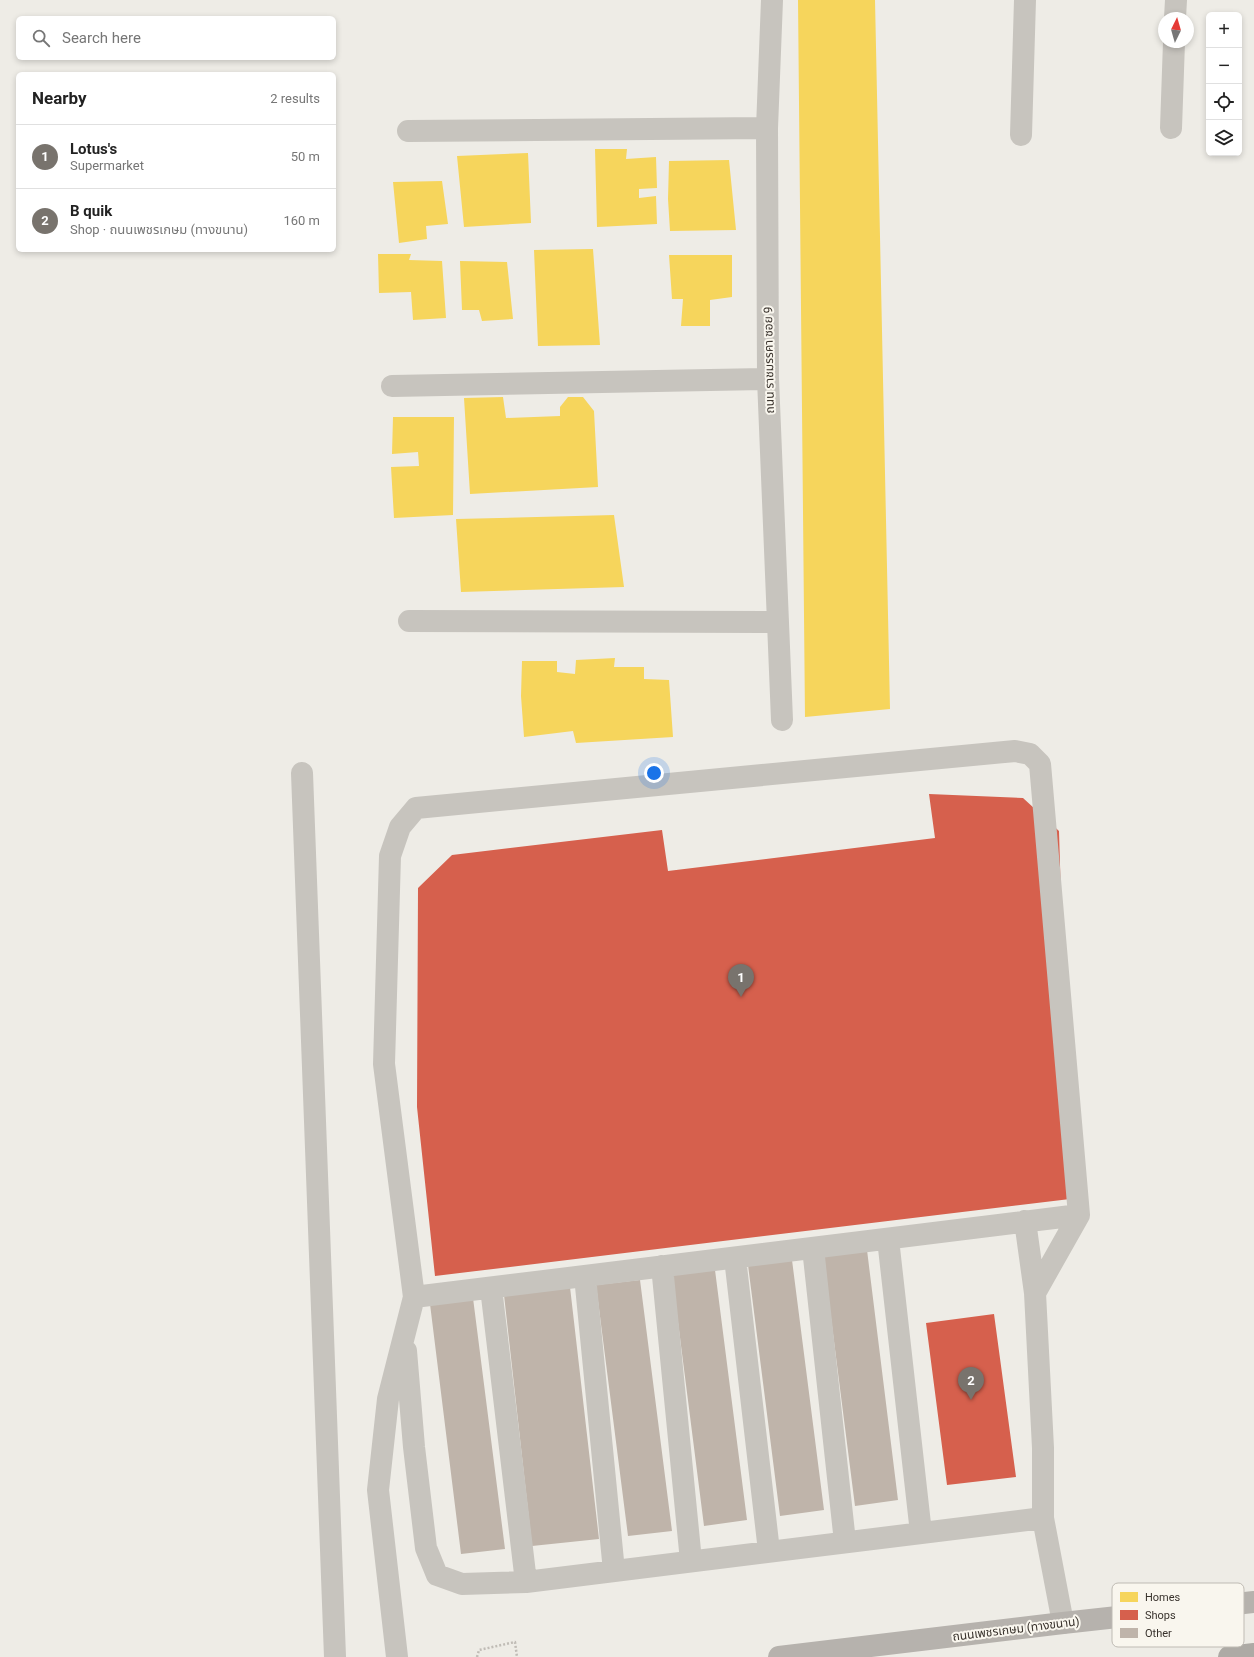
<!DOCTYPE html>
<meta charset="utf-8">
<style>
:root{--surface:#fff;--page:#f2f2f2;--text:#222;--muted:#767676;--line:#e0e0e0;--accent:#78736d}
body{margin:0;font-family:Roboto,"Noto Sans Thai",sans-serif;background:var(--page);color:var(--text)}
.controls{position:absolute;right:12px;top:12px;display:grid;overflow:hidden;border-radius:6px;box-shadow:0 2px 6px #0003}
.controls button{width:36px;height:36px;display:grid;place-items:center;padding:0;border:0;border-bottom:1px solid var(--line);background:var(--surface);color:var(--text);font:20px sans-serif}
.compass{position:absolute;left:1158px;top:12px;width:36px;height:36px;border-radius:50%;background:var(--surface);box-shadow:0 2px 6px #0003;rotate:5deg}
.you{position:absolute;left:654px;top:773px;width:14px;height:14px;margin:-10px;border:3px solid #fff;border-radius:50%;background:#1a73e8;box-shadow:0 0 0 6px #1a73e833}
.badge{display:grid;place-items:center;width:26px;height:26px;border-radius:50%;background:var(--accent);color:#fff;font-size:13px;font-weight:700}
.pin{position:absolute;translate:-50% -33px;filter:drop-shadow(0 1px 2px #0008)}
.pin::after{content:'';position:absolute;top:21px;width:14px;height:12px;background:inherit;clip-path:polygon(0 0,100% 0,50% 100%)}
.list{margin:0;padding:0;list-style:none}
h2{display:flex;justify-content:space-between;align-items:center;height:52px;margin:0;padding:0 16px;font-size:17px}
h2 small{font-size:13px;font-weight:400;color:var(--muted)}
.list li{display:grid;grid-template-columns:26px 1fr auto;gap:12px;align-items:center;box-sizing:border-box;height:64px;padding:0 16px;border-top:1px solid var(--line)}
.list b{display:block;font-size:15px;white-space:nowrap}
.list p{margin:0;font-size:13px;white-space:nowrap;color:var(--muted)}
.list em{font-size:13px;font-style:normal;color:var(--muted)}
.icon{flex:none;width:22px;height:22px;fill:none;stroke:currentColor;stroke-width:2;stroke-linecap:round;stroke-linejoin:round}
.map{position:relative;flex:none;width:1254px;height:1657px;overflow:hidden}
.search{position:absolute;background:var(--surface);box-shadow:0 2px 6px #0003;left:16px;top:16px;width:320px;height:44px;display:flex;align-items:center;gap:10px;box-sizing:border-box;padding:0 14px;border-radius:6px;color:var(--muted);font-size:15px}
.panel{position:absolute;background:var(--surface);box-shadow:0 2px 6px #0003;left:16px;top:72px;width:320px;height:180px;border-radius:6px}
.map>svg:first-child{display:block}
.homes{fill:#f6d55c}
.shops{fill:#d6604d}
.building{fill:#bfb4aa}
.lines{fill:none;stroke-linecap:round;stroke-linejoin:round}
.path{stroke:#c0bcb6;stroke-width:2.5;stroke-dasharray:2 2;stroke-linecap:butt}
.minor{stroke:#c7c4be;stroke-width:22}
.major{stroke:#b6b2ad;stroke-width:22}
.highway{stroke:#adaaa5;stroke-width:22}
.labels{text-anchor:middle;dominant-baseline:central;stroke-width:4;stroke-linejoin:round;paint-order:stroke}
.street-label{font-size:12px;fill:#38322c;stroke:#f9f6ee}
.key{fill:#f9f6ee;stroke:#bfbbb4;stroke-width:1}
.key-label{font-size:11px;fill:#38322c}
</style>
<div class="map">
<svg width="1254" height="1657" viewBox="0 0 1254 1657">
<rect width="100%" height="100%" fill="#eeece6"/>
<path class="homes" d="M 798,0 L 875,0 L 890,709 L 805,717 Z
M 595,149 L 627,149 L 626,159 L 656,157 L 657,188 L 639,189 L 639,198 L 656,196 L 657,224 L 597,227 Z
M 528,153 L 531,223 L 464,227 L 457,156 Z
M 729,160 L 736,230 L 670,231 L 668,199 L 669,161 Z
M 442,181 L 448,224 L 426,226 L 427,239 L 399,243 L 393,182 Z
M 593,249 L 600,345 L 538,346 L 534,250 Z
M 378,254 L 411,254 L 409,260 L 442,261 L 446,318 L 413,320 L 411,292 L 379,293 Z
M 669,255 L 732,255 L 732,297 L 710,300 L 710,326 L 681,326 L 683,299 L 672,299 Z
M 460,261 L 507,262 L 513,319 L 482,321 L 479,310 L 462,310 Z
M 503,397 L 506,418 L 560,416 L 560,407 L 568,397 L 583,397 L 594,411 L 598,487 L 470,494 L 464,398 Z
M 393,417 L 454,417 L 453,515 L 394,518 L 391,467 L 419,466 L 418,452 L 392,454 Z
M 614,515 L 624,587 L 461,592 L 456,519 Z
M 615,658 L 614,667 L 644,667 L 644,679 L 669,680 L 673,737 L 576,743 L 573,731 L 524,737 L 521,696 L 522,661 L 557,661 L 557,672 L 575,674 L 576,660 Z"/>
<path class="shops" d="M 929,794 L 1023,798 L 1059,831 L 1070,1199 L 435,1276 L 417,1107 L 418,888 L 452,855 L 662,830 L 668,871 L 935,838 Z
M 994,1314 L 1016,1477 L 947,1485 L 926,1323 Z"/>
<path class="building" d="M 867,1250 L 898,1500 L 855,1506 L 823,1255 Z
M 792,1260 L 824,1510 L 780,1516 L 748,1265 Z
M 715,1270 L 747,1520 L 704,1526 L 672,1275 Z
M 640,1280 L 672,1531 L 628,1536 L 596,1285 Z
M 570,1287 L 599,1539 L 532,1546 L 504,1295 Z
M 473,1298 L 505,1549 L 461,1554 L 430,1304 Z"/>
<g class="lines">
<path class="path" d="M 477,1657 L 479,1650 L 515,1642 L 517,1657"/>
<path class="minor" d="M 772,0 L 767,128 L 768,379 L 782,720
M 1175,18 L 1176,0
M 1171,128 L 1174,42
M 408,131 L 767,128
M 1021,135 L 1025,0
M 392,386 L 768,379
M 409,621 L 778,622
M 302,773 L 335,1657
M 1025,1221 L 1035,1293 L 1043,1448 L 1043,1518 L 1063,1623
M 888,1239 L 921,1533
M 813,1248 L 845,1542
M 735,1258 L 769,1551
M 662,1266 L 691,1561
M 585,1276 L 614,1571
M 491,1288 L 526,1582
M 414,1297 L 1079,1215
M 406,1351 L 414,1447 L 426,1548 L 437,1575 L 462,1584 L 526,1582 L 1043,1518
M 397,1657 L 378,1490 L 388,1399 L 414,1297 L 384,1064 L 390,856 L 400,827 L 416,808 L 1015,751 L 1030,754 L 1040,764 L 1079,1215 L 1035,1293"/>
<path class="major" d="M 779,1657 L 1063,1623 L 1254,1602"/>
<path class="highway" d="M 1229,1657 L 1254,1654"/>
</g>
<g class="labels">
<g class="street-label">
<text transform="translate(769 360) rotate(-91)">ถนน ราชมรรคา ซอย 9</text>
<text transform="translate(1016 1629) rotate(-7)">ถนนเพชรเกษม (ทางขนาน)</text>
</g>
</g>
<rect x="1112" y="1583" width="132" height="64" rx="6" class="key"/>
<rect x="1120" y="1592" width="18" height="10" fill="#f6d55c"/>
<rect x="1120" y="1610" width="18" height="10" fill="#d6604d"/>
<rect x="1120" y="1628" width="18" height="10" fill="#bfb4aa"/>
<g class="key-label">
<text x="1145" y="1601">Homes</text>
<text x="1145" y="1619">Shops</text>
<text x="1145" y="1637">Other</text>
</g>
</svg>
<div class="controls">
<button>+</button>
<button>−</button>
<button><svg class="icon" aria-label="locate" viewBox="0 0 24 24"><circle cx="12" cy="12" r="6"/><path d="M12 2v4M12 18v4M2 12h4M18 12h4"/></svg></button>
<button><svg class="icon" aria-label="layers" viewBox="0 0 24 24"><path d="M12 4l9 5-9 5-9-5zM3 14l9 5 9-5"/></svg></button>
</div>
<svg class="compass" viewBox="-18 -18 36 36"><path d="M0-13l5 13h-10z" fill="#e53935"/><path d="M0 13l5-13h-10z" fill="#767676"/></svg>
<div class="you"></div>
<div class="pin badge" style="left:741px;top:997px">1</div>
<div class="pin badge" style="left:971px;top:1400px">2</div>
<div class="search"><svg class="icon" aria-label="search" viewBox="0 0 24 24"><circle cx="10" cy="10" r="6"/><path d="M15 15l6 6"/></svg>Search here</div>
<section class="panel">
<h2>Nearby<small>2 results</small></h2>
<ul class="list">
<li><span class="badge">1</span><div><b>Lotus's</b><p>Supermarket</p></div><em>50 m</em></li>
<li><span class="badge">2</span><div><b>B quik</b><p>Shop · ถนนเพชรเกษม (ทางขนาน)</p></div><em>160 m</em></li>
</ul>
</section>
</div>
